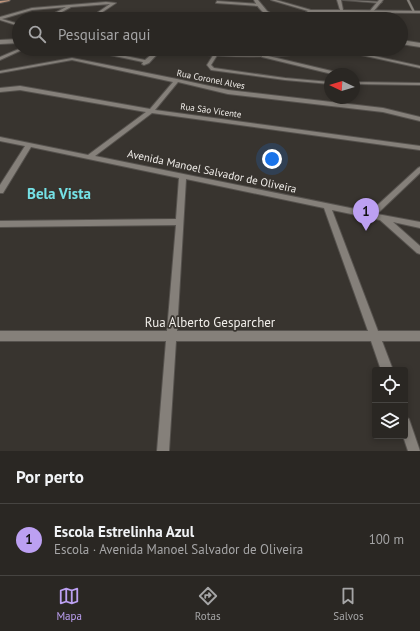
<!DOCTYPE html>
<html lang="pt">
<meta charset="utf-8">
<style>
:root{--surface:#2a2723;--page:#363330;--text:#f1f3f6;--muted:#a5a5a6;--line:#464441;--accent:#bca0f2}
body{margin:0;font-family:"PT Sans",sans-serif;background:var(--page);color:var(--text)}
.controls{position:absolute;right:12px;bottom:12px;display:grid;overflow:hidden;border-radius:4px;box-shadow:0 2px 6px #0003}
.controls button{width:36px;height:36px;display:grid;place-items:center;padding:0;border:0;border-bottom:1px solid var(--line);background:var(--surface);color:var(--text);font:20px sans-serif}
.compass{position:absolute;left:324px;top:68px;width:36px;height:36px;border-radius:50%;background:var(--surface);box-shadow:0 2px 6px #0003;rotate:274deg}
.you{position:absolute;left:272px;top:159px;width:14px;height:14px;margin:-10px;border:3px solid #fff;border-radius:50%;background:#1a73e8;box-shadow:0 0 0 6px #1a73e833}
.badge{display:grid;place-items:center;width:26px;height:26px;border-radius:50%;background:var(--accent);color:#111;font-size:13px;font-weight:700}
.pin{position:absolute;translate:-50% -33px;filter:drop-shadow(0 1px 2px #0008)}
.pin::after{content:'';position:absolute;top:21px;width:14px;height:12px;background:inherit;clip-path:polygon(0 0,100% 0,50% 100%)}
.list{margin:0;padding:0;list-style:none}
h2{display:flex;justify-content:space-between;align-items:center;height:52px;margin:0;padding:0 16px;font-size:17px}
h2 small{font-size:13px;font-weight:400;color:var(--muted)}
.list li{display:grid;grid-template-columns:26px 1fr auto;gap:12px;align-items:center;box-sizing:border-box;height:72px;padding:0 16px;border-top:1px solid var(--line)}
.list b{display:block;font-size:15px;white-space:nowrap}
.list p{margin:0;font-size:13px;white-space:nowrap;color:var(--muted)}
.list em{font-size:13px;font-style:normal;color:var(--muted)}
.icon{flex:none;width:22px;height:22px;fill:none;stroke:currentColor;stroke-width:2;stroke-linecap:round;stroke-linejoin:round}
.map{position:relative;flex:none;width:420px;height:451px;overflow:hidden}
.search{position:absolute;background:var(--surface);box-shadow:0 2px 6px #0003;left:12px;right:12px;top:12px;height:44px;display:flex;align-items:center;gap:10px;box-sizing:border-box;padding:0 14px;border-radius:22px;color:var(--muted);font-size:15px}
.sheet{height:124px;background:var(--surface)}
nav{display:flex;justify-content:space-around;align-items:center;box-sizing:border-box;height:56px;border-top:1px solid var(--line);background:var(--surface);font-size:11px;color:var(--muted)}
nav a{display:grid;justify-items:center;gap:2px}
nav .on{color:var(--accent)}
.map>svg:first-child{display:block}
.lines{fill:none;stroke-linecap:round;stroke-linejoin:round}
.lane-casing{stroke:#56524e;stroke-width:3}
.street-casing{stroke:#56524e;stroke-width:2}
.secondary-casing{stroke:#56524e;stroke-width:2}
.primary-casing{stroke:#56524e;stroke-width:2}
.lane{stroke:#85807a;stroke-width:2}
.street{fill:#85807a;fill-rule:evenodd}
.secondary{fill:#85807a;fill-rule:evenodd}
.primary{fill:#bc937b;fill-rule:evenodd}
.labels{text-anchor:middle;dominant-baseline:central;stroke-width:3.5;stroke-linejoin:round;paint-order:stroke}
.far-street-label{font-size:9px;fill:#f0ede9;stroke:#38342f}
.street-label{font-size:11px;fill:#f0ede9;stroke:#38342f}
.near-street-label{font-size:13px;fill:#f0ede9;stroke:#38342f}
.district-label{font-size:15px;font-weight:bold;fill:#75e1e6;stroke:#38342f}
</style>
<div class="map">
<svg width="420" height="451" viewBox="0 0 420 451">
<rect width="100%" height="100%" fill="#38342f"/>
<g class="lines">
<defs>
<path id="lane" d="M 408,0 L 414,12"/>
<path id="street" d="M 271,0 L 276,0 L 311,10 L 340,10 L 337,0 L 341,0 L 343,10 L 420,11 L 420,13 L 312,12 L 300,19 L 296,19 L 308,11 Z
M 343,0 L 382,2 L 380,3 Z
M 217,1 L 258,4 L 260,5 L 258,6 L 216,3 Z
M 106,2 L 116,3 L 92,19 L 88,19 L 110,4 L 71,7 L 49,19 L 44,19 L 66,7 L 32,10 L 2,19 L 19,24 L 19,26 L 0,20 L 0,17 L 32,8 Z
M 138,13 L 141,14 L 134,19 L 130,19 Z
M 195,14 L 198,15 L 193,19 L 189,19 Z
M 19,49 L 24,49 L 0,60 L 0,57 Z
M 91,49 L 145,60 L 158,49 L 162,49 L 149,63 L 144,65 L 142,64 L 143,62 L 91,51 Z
M 217,49 L 221,49 L 211,65 L 214,68 L 285,78 L 330,82 L 330,84 L 285,80 L 211,70 L 207,65 Z
M 334,49 L 342,49 L 420,66 L 420,68 Z
M 264,55 L 340,73 L 340,74 L 332,74 L 262,57 L 262,56 Z
M 72,58 L 177,79 L 228,90 L 383,108 L 420,117 L 420,121 L 383,112 L 228,94 L 178,82 L 155,110 L 420,146 L 420,150 L 152,113 L 95,156 L 370,212 L 418,168 L 420,167 L 420,173 L 377,214 L 420,222 L 420,228 L 393,222 L 420,246 L 420,254 L 417,253 L 380,220 L 332,210 L 378,331 L 420,331 L 420,341 L 382,341 L 393,370 L 381,370 L 371,341 L 176,341 L 169,451 L 157,451 L 166,341 L 0,341 L 0,331 L 167,331 L 176,225 L 0,227 L 0,221 L 176,219 L 179,178 L 31,147 L 3,193 L 0,193 L 0,185 L 25,146 L 0,141 L 0,137 L 88,155 L 146,112 L 20,90 L 0,92 L 0,88 L 20,86 L 150,109 L 173,82 L 72,60 L 0,73 L 0,71 ZM 186,179 L 324,208 L 368,331 L 177,331 Z
M 354,82 L 420,83 L 420,85 L 354,84 Z
M 405,417 L 409,419 L 420,451 L 408,451 L 403,436 L 405,436 Z"/>
<path id="secondary" d="M 254,0 L 258,0 L 267,11 L 281,19 C 269,19 259,11 254,0 Z
M 379,0 L 383,0 L 367,19 L 363,19 Z
M 19,39 L 19,43 L 0,44 L 0,40 Z
M 401,40 L 420,43 L 420,47 L 401,44 Z
M 171,49 L 249,54 L 327,49 C 310,59 187,59 171,49 Z"/>
<path id="primary" d="M 10,0 L 9,1 L 0,3 L 0,1 Z"/>
</defs>
<use href="#lane" class="lane-casing"/>
<use href="#street" class="street-casing"/>
<use href="#secondary" class="secondary-casing"/>
<use href="#primary" class="primary-casing"/>
<use href="#lane" class="lane"/>
<use href="#street" class="street"/>
<use href="#secondary" class="secondary"/>
<use href="#primary" class="primary"/>
</g>
<g class="labels">
<g class="far-street-label">
<text transform="translate(211 79) rotate(11)">Rua Coronel Alves</text>
<text transform="translate(211 110) rotate(8)">Rua São Vicente</text>
</g>
<g class="street-label">
<text transform="translate(212 171) rotate(12)">Avenida Manoel Salvador de Oliveira</text>
</g>
<g class="near-street-label">
<text x="210" y="322">Rua Alberto Gesparcher</text>
</g>
<g class="district-label">
<text x="59" y="193">Bela Vista</text>
</g>
</g>
</svg>
<div class="controls">
<button><svg class="icon" aria-label="locate" viewBox="0 0 24 24"><circle cx="12" cy="12" r="6"/><path d="M12 2v4M12 18v4M2 12h4M18 12h4"/></svg></button>
<button><svg class="icon" aria-label="layers" viewBox="0 0 24 24"><path d="M12 4l9 5-9 5-9-5zM3 14l9 5 9-5"/></svg></button>
</div>
<svg class="compass" viewBox="-18 -18 36 36"><path d="M0-13l5 13h-10z" fill="#e53935"/><path d="M0 13l5-13h-10z" fill="#a5a5a6"/></svg>
<div class="you"></div>
<div class="pin badge" style="left:366px;top:231px">1</div>
<div class="search"><svg class="icon" aria-label="search" viewBox="0 0 24 24"><circle cx="10" cy="10" r="6"/><path d="M15 15l6 6"/></svg>Pesquisar aqui</div>
</div>
<section class="sheet">
<h2>Por perto<small></small></h2>
<ul class="list">
<li><span class="badge">1</span><div><b>Escola Estrelinha Azul</b><p>Escola · Avenida Manoel Salvador de Oliveira</p></div><em>100 m</em></li>
</ul>
</section>
<nav>
<a class="on"><svg class="icon" aria-label="map" viewBox="0 0 24 24"><path d="M3 6l6-2 6 2 6-2v14l-6 2-6-2-6 2zM9 4v14M15 6v14"/></svg>Mapa</a>
<a><svg class="icon" aria-label="directions" viewBox="0 0 24 24"><path d="M12 3l9 9-9 9-9-9zM9 14v-3h6M13 9l2 2-2 2"/></svg>Rotas</a>
<a><svg class="icon" aria-label="saved" viewBox="0 0 24 24"><path d="M7 4h10v16l-5-4-5 4z"/></svg>Salvos</a>
</nav>
